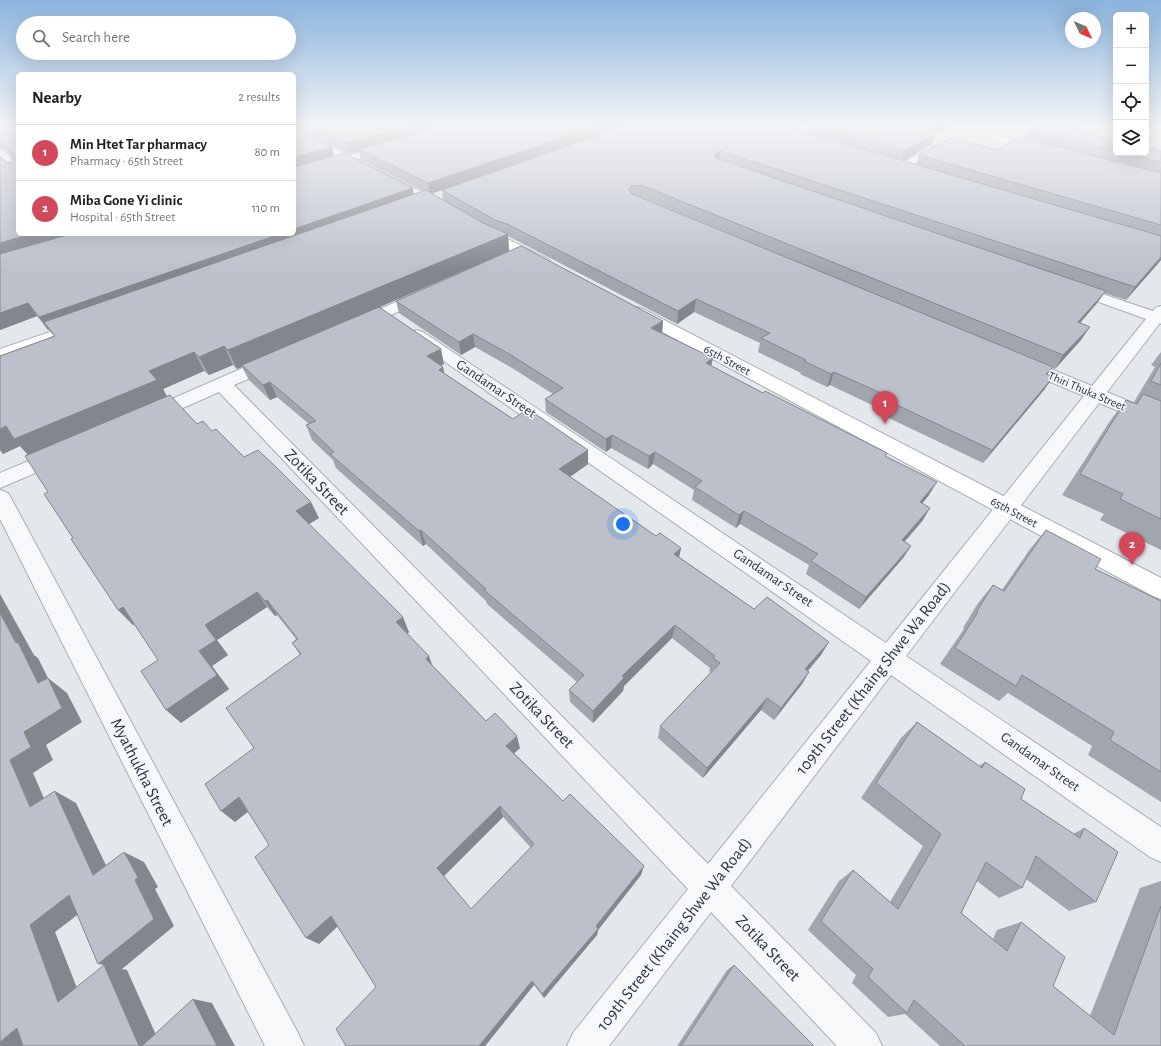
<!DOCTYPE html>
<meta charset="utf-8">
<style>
:root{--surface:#fff;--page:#f6f6f6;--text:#202124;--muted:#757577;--line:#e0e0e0;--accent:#d1495b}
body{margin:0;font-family:"Alegreya Sans",sans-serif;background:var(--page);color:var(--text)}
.controls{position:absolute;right:12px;top:12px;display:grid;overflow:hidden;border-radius:6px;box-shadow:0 4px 16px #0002}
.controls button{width:36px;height:36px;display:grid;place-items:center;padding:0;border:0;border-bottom:1px solid var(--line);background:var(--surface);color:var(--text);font:20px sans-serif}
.compass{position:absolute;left:1065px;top:12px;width:36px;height:36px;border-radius:50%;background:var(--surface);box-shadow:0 4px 16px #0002;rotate:134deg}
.you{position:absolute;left:623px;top:524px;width:14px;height:14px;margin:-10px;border:3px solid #fff;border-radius:50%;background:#1a73e8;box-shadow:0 0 0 6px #1a73e833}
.badge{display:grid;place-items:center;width:26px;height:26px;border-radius:50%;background:var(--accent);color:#fff;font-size:13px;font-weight:700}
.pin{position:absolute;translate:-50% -33px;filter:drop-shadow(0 1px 2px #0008)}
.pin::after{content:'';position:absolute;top:21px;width:14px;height:12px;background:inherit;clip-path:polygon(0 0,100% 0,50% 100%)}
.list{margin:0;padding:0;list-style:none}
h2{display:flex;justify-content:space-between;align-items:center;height:52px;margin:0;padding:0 16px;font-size:17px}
h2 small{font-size:13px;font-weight:400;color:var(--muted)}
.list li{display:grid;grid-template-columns:26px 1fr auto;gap:12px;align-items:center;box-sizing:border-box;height:56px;padding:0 16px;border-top:1px solid var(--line)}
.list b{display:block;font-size:15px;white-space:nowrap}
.list p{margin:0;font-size:13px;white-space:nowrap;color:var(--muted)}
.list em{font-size:13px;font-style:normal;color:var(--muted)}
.icon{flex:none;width:22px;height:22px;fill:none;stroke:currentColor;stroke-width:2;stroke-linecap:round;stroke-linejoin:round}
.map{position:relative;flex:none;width:1161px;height:1046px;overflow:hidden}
.search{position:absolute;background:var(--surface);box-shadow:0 4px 16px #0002;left:16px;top:16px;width:280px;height:44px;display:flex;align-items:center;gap:10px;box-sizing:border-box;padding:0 14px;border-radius:22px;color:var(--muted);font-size:15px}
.panel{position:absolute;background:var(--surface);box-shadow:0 4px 16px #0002;left:16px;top:72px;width:280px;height:164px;border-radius:6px}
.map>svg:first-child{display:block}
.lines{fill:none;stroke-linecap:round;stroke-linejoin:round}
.street-casing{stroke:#a9aeb7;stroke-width:2}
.secondary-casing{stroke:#a9aeb7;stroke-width:2}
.street{fill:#f7f8fa;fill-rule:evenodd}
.secondary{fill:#fff;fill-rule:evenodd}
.wall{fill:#a1a5ae;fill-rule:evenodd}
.shaded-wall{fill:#83868d}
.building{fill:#bbc0ca;stroke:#83868d;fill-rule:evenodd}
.labels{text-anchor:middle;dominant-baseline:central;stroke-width:3;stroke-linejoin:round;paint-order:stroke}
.far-street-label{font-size:12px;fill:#2b3445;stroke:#f4f6f9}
.street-label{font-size:14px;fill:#2b3445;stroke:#f4f6f9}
.near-street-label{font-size:17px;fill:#2b3445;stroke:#f4f6f9}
</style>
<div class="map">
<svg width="1161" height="1046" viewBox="0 0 1161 1046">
<rect width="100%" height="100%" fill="#e4e7ec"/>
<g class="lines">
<defs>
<path id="street" d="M 806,126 L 818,126 L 798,137 L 794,138 L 789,135 Z
M 966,127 L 1044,148 L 1045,150 L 1040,153 L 962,132 L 961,130 L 962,128 Z
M 943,141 L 947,142 L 948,144 L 947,146 L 907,169 L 899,169 L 897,167 L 899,165 Z
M 389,144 L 394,147 L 393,149 L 294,178 L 294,171 Z
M 0,150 L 4,151 L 18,164 L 18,173 L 14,172 L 0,159 Z
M 1073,284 L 1153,311 L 1155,308 L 1161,306 L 1161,324 L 1160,323 L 1107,392 L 1161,415 L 1161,428 L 1099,403 L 906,656 L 1161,827 L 1161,862 L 1150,857 L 891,675 L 731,886 L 876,1033 L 882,1046 L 837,1046 L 711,912 L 609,1046 L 567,1046 L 573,1033 L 688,889 L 219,392 L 158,419 L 151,421 L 144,419 L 142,415 L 144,411 L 268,357 L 274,356 L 280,357 L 283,361 L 280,365 L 234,385 L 708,864 L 871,661 L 411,338 L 409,335 L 411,332 L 417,330 L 423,332 L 886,643 L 1084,396 L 1015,367 L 1012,363 L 1015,359 L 1021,358 L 1027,359 L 1092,386 L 1146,319 L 1068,291 L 1066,288 L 1068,285 Z
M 426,289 L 431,291 L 434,294 L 431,297 L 364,327 L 358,329 L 352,327 L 350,324 L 352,321 Z
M 59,448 L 66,450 L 69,455 L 66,460 L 0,488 L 0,473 Z
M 0,490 L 8,493 L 11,498 L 298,1033 L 304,1046 L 265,1046 L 0,519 Z"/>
<path id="secondary" d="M 294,128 L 447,205 L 449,208 L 447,211 L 439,211 L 294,135 Z
M 481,226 L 548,259 L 550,262 L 548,265 L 543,266 L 538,265 L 476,233 L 474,230 L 476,227 Z
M 637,307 L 643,309 L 1161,578 L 1161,599 L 1153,596 L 631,315 L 629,312 L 631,309 Z
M 82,321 L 88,323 L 90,326 L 88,329 L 0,360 L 0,349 Z"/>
</defs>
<use href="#street" class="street-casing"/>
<use href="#secondary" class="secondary-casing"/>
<use href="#street" class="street"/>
<use href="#secondary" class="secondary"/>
</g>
<path class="wall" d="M 0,126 L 18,126 L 18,234 L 294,234 L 334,156 L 414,194 L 423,191 L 361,160 L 359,151 L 349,154 L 294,127 L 294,126 L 804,126 L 797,129 L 807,132 L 808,126 L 949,126 L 935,134 L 932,144 L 904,161 L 916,164 L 919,155 L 998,150 L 1025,138 L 1029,130 L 1080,131 L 1116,140 L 1116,153 L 1146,153 L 1161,151 L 1161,260 L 1126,300 L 1104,293 L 1097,303 L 1080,323 L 1081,340 L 1055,369 L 1052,368 L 1047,375 L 1053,377 L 1044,390 L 983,463 L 872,410 L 874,406 L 830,385 L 827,387 L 800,374 L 801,373 L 758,352 L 760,343 L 694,312 L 677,324 L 508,236 L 509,251 L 380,307 L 444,364 L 440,365 L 443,367 L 444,373 L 513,419 L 588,450 L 588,464 L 570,477 L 656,536 L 681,548 L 679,557 L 821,655 L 808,671 L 809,672 L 802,684 L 774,720 L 761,710 L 703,778 L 658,738 L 660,726 L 711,672 L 709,671 L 710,668 L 672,638 L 624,686 L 623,691 L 593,723 L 570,702 L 569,690 L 577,682 L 487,604 L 486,601 L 426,544 L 423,546 L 336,468 L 333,460 L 312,440 L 306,425 L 309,424 L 277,397 L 270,400 L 249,380 L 242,367 L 237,369 L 233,365 L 209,375 L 204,371 L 163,389 L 167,396 L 197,424 L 212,431 L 319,518 L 309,524 L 409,632 L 407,634 L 433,666 L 486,721 L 520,748 L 514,753 L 563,801 L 641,875 L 598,930 L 597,935 L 544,998 L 534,985 L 485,1046 L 346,1046 L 376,987 L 338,926 L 319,944 L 269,845 L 248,812 L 235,822 L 254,748 L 300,655 L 292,643 L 296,639 L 277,615 L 275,616 L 267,607 L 217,640 L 228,655 L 212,666 L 229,689 L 181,723 L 158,660 L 134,624 L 133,625 L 73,538 L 28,455 L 20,446 L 3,454 L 0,450 L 0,356 L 54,336 L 49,330 L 48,330 L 37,316 L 0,330 L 0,156 L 6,162 L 12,163 L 12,157 L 5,150 L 0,149 ZM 442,190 L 443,200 L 432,194 ZM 639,197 L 641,197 L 792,260 ZM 503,817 L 531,848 L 471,909 L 444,876 Z
M 396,301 L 663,321 L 662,333 L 711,366 L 886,456 L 929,495 L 922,503 L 923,520 L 904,542 L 911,546 L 903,558 L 859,609 L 806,574 L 809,565 L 740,524 L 736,528 L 692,500 L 694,490 L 653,464 L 648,469 L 611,448 L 606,452 L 546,412 L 545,399 L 553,394 L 512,368 L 475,347 L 461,355 L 399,313 Z
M 1161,352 L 1161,550 L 1100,520 L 1104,514 L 1062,495 L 1110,421 L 1126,400 L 1135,403 L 1136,403 L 1134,402 L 1155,367 L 1151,365 Z
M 1046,530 L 1095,569 L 1161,601 L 1161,802 L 1088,755 L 1092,746 L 1008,693 L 999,701 L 940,664 L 964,629 L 963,628 L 978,603 L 993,585 L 1002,590 L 1030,549 Z
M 917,722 L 979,766 L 985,762 L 1021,799 L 1073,834 L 1084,828 L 1096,902 L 1069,911 L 1026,879 L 1022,888 L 999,898 L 977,881 L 961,913 L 993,939 L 997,930 L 1021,922 L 1053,986 L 1090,1016 L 1140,888 L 1161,881 L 1161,1046 L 940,1046 L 905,1014 L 888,1017 L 852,983 L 856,975 L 808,930 L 839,881 L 853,870 L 890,902 L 923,846 L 861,798 L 901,738 Z
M 734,965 L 813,1046 L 677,1046 L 727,970 Z"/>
<path class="shaded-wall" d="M 409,126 L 448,126 L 359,149 L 359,151 L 349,154 L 346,143 Z
M 597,126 L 627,126 L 430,194 L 428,183 Z
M 795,126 L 804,126 L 794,131 Z
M 935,126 L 949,126 L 922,142 L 926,131 Z
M 936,134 L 932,144 L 901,162 L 905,151 Z
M 332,147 L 335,158 L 294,169 L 294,157 Z
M 721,151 L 719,162 L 712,165 L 714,154 Z
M 413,188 L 415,200 L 44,322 L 49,330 L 48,330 L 39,317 L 280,234 L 294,234 L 294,229 Z
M 30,234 L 81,234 L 0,257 L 0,243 Z
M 508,234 L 509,251 L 243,366 L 242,365 L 242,367 L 237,369 L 228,350 Z
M 1161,257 L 1161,260 L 1126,300 L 1135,287 Z
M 1106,291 L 1097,303 L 1069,336 L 1078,322 Z
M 696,299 L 694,312 L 677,324 L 678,311 Z
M 28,303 L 37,316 L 0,330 L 0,313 Z
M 663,321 L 662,333 L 651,328 Z
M 1090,327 L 1081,340 L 1055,369 L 1063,355 Z
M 473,334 L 475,347 L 461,355 L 459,342 Z
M 224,346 L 233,365 L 209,375 L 199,357 Z
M 441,349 L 444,364 L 430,371 L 427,356 Z
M 194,352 L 204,371 L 163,389 L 168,399 L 31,458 L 20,446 L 3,454 L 0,450 L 0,429 L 149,371 Z
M 713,358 L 710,371 L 706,363 Z
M 443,367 L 446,382 L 439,370 Z
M 834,372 L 830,385 L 827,387 L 831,374 Z
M 1053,377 L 1044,390 L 983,463 L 992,450 Z
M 270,382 L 277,397 L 270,400 L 263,385 Z
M 612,435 L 611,448 L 606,452 L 606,439 Z
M 588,450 L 588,464 L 560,484 L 559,469 Z
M 655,452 L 653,464 L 648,469 L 649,456 Z
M 937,482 L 929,495 L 913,515 L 920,502 Z
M 311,502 L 319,518 L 304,527 L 296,511 Z
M 930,508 L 923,520 L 895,553 L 902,540 Z
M 744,511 L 740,524 L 736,528 L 739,515 Z
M 421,530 L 426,544 L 423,546 L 419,531 Z
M 911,546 L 903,558 L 859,609 L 866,597 Z
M 681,548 L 678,562 L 674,554 Z
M 257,592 L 267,607 L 217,640 L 228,655 L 212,666 L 229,689 L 181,723 L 166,710 L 205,625 Z
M 0,594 L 34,655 L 38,658 L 48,678 L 67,693 L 82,722 L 46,745 L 53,760 L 33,773 L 53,819 L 30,807 L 10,760 L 24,732 L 38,683 L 0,613 Z
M 267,600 L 277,615 L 275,616 L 265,601 Z
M 123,607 L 137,622 L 133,625 L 118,610 Z
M 403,617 L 409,632 L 402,637 L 396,622 Z
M 675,625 L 672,638 L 624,686 L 623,691 L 593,723 L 593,711 L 622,676 Z
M 829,642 L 821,655 L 798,681 L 805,669 Z
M 429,656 L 434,670 L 426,659 Z
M 809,672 L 802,684 L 774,720 L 781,708 Z
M 767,698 L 761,710 L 703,778 L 707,768 Z
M 517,736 L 520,748 L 509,758 L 506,746 Z
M 55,791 L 76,803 L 115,884 L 93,875 Z
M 239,797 L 252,808 L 235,822 L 221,811 Z
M 500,806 L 503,817 L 443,877 L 437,868 Z
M 124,852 L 144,862 L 158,887 L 155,889 L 174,926 L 122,969 L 127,970 L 161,1046 L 139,1046 L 104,965 L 98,964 L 135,880 Z
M 644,866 L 641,875 L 598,930 L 597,935 L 544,998 L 542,994 Z
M 69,895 L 93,903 L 55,932 L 84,1006 L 58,1002 L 30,925 Z
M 331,916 L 341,923 L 319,944 L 306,938 Z
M 532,981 L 534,985 L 485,1046 L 479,1046 Z
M 193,999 L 212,1003 L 235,1046 L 217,1046 Z
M 17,1028 L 27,1046 L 0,1046 L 0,1042 Z"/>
<path class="building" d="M 0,126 L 18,126 L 18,234 L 30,234 L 0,243 L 0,156 L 6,162 L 12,163 L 13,153 L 0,141 Z
M 310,126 L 409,126 L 346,143 Z
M 441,126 L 597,126 L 428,183 L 359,149 Z
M 625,126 L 784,126 L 1161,236 L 1161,257 L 1135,287 L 721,151 L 714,154 L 716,158 L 1106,291 L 1078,322 L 1090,327 L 1063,355 L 641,185 L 631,186 L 629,190 L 632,194 L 1053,367 L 1046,374 L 1053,377 L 992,450 L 878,396 L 881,393 L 834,372 L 831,374 L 804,361 L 806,360 L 761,338 L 770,333 L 696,299 L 678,311 L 507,224 L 495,220 L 442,190 Z
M 815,126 L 935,126 L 926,131 L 936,134 L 905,151 Z
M 1036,126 L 1067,126 L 1082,129 L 1078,131 L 1116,140 L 1116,151 L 1029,130 Z
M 294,128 L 332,147 L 294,157 Z
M 1019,137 L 1161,173 L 1161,225 L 919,155 L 951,138 L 998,150 Z
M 1146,147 L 1161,151 L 1161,162 L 1123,153 L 1146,153 Z
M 344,153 L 413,188 L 294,229 L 294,167 Z
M 426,190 L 483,223 L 508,234 L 228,350 L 224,346 L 199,357 L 194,352 L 149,371 L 157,380 L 14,439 L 6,426 L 0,429 L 0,356 L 55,336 L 44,322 Z
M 71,234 L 280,234 L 39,317 L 28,303 L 0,313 L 0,254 Z
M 521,246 L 663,321 L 651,328 L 713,358 L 706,363 L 763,393 L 765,391 L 887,453 L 885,456 L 937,482 L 920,502 L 930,508 L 902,540 L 911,546 L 866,597 L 811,561 L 818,554 L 744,511 L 739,515 L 695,487 L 702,481 L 655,452 L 649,456 L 612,435 L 606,439 L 545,399 L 563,388 L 511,355 L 473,334 L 459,342 L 396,301 Z
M 379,307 L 441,349 L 427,356 L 443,367 L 439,370 L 513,419 L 528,409 L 588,450 L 559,469 L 656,536 L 660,533 L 681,548 L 674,554 L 754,609 L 767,597 L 829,642 L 805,669 L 809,672 L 781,708 L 767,698 L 707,768 L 660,726 L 720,663 L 713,658 L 715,656 L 675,625 L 622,676 L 624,678 L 593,711 L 569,690 L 584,675 L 484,590 L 486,589 L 421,530 L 419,531 L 330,454 L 334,452 L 306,425 L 316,421 L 270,382 L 263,385 L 242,365 Z
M 1161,363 L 1161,385 L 1151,381 Z
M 1143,394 L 1161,401 L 1161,519 L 1120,499 L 1123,494 L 1080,474 L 1126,400 L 1137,404 Z
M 170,395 L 197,424 L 203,421 L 212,431 L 216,429 L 244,457 L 258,450 L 276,467 L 311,502 L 296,511 L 403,617 L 396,622 L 429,656 L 426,659 L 486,721 L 495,713 L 517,736 L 506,746 L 563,801 L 570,794 L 644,866 L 596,926 L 598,929 L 542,994 L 532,981 L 479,1046 L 346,1046 L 336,1029 L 376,987 L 331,916 L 306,938 L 255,857 L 269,845 L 239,797 L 221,811 L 205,784 L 254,748 L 226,708 L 301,654 L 292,643 L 298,639 L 267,600 L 265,601 L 257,592 L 205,625 L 216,640 L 199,651 L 217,675 L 166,710 L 141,671 L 158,660 L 123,607 L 118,610 L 71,539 L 73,538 L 44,494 L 48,492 L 25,456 ZM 500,806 L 534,844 L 471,909 L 437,868 Z
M 1046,530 L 1101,559 L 1095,569 L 1161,601 L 1161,772 L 1110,740 L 1114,732 L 1022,675 L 1016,686 L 955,648 L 978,612 L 977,611 L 993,585 L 1004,591 Z
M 0,613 L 16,643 L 18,642 L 38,683 L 48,678 L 62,708 L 24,732 L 31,747 L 10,760 L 30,807 L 55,791 L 93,875 L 124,852 L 138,877 L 135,880 L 154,919 L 98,964 L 69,895 L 30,925 L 58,1002 L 104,965 L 139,1046 L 23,1046 L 17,1028 L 0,1042 Z
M 917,722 L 982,768 L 985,762 L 1025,789 L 1021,799 L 1080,838 L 1084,828 L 1118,852 L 1096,902 L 1036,856 L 1022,888 L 986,862 L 961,913 L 1007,951 L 1021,922 L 1065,957 L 1053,986 L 1114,1035 L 1161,906 L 1161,1046 L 964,1046 L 964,1045 L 914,1000 L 907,1013 L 868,977 L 873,969 L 821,921 L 853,870 L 898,909 L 941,834 L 876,783 Z
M 734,965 L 813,1045 L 813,1046 L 681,1046 Z
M 193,999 L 217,1046 L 142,1046 Z"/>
<linearGradient id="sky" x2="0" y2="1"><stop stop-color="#8bb4dd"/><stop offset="0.46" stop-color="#f3f4f6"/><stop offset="1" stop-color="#f3f4f6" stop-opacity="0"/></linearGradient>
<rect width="1161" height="272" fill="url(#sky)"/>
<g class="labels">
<g class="far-street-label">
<text transform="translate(727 360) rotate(28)">65th Street</text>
<text transform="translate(1087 391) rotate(23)">Thiri Thuka Street</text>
<text transform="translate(1014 512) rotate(28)">65th Street</text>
</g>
<g class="street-label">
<text transform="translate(496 389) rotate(34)">Gandamar Street</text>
<text transform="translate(773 578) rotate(34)">Gandamar Street</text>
<text transform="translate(1040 762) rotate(35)">Gandamar Street</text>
</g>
<g class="near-street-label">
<text transform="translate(317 482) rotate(46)">Zotika Street</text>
<text transform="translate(873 678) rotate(-52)">109th Street (Khaing Shwe Wa Road)</text>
<text transform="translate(542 715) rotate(46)">Zotika Street</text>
<text transform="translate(142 772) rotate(63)">Myathukha Street</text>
<text transform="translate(674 934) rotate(-52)">109th Street (Khaing Shwe Wa Road)</text>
<text transform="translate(768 948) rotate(46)">Zotika Street</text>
</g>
</g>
</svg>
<div class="controls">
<button>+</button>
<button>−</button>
<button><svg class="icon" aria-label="locate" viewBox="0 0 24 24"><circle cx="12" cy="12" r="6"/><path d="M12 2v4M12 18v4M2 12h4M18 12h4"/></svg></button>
<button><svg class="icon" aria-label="layers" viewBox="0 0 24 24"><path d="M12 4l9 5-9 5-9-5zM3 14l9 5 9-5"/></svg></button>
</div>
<svg class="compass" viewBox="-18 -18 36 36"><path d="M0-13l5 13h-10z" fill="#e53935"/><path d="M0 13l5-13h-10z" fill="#757577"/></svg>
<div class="you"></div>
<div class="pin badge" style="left:885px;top:424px">1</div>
<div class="pin badge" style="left:1132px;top:565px">2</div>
<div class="search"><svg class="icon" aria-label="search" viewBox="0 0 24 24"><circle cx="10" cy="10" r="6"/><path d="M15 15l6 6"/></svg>Search here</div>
<section class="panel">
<h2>Nearby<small>2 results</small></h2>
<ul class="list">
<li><span class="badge">1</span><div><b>Min Htet Tar pharmacy</b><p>Pharmacy · 65th Street</p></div><em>80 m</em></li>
<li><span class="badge">2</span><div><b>Miba Gone Yi clinic</b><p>Hospital · 65th Street</p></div><em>110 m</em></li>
</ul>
</section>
</div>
